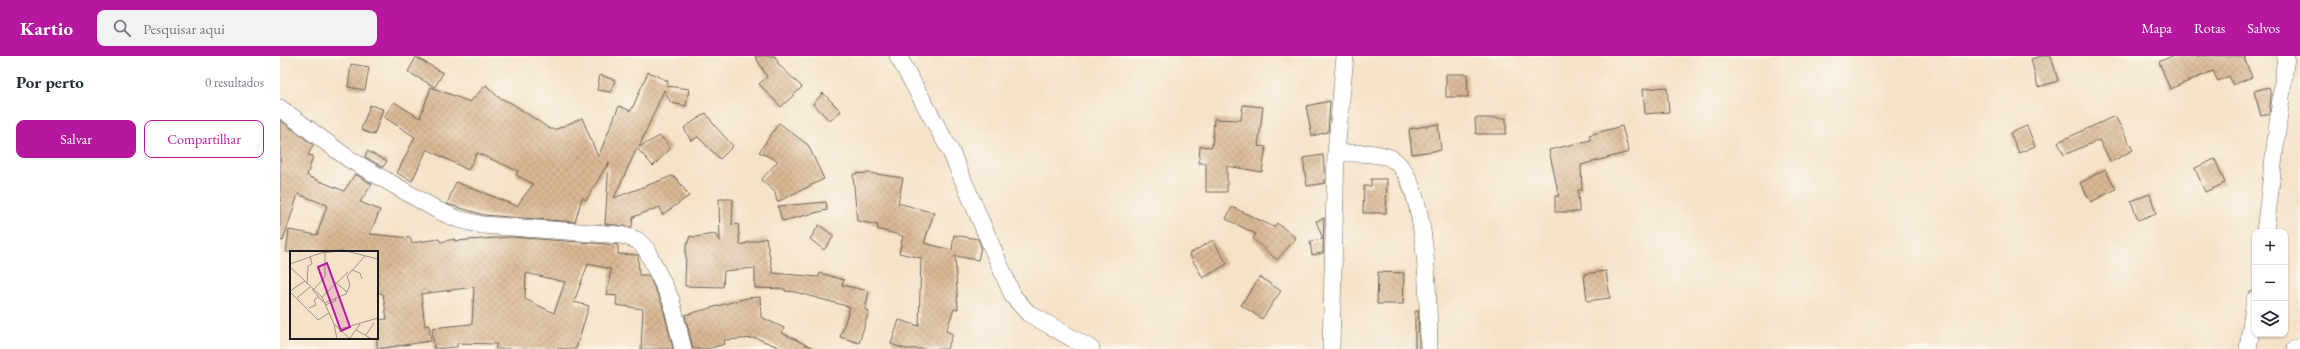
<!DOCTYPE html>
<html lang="pt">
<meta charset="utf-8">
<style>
:root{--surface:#fff;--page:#f2f2f3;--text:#1f2937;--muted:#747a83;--line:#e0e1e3;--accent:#b5179e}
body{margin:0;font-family:"EB Garamond",serif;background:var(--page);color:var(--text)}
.controls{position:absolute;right:12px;bottom:12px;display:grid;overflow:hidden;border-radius:8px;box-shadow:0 1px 3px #0004}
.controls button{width:36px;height:36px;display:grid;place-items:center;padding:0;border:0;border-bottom:1px solid var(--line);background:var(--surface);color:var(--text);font:20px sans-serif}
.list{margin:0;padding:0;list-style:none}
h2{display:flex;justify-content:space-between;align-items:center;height:52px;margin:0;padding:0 16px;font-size:17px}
h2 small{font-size:13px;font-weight:400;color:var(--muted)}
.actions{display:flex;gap:8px;padding:12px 16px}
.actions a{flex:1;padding:9px 0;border:1px solid var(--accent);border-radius:8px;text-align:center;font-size:14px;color:var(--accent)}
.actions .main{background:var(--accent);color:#fff}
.icon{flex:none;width:22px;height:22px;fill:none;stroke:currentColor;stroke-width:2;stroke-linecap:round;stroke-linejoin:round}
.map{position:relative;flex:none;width:2020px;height:293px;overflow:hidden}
header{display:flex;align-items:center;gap:24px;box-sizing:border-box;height:56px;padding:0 20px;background:var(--accent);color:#fff}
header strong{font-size:19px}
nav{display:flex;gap:22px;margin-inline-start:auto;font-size:14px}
.search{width:280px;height:36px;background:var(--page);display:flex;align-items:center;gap:10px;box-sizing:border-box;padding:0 14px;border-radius:8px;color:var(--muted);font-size:15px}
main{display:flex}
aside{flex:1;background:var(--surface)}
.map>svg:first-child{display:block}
.building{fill:url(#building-cross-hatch);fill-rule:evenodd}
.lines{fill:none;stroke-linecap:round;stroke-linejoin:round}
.minor-casing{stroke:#686158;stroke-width:18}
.minor{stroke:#fff;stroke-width:17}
.inset-road{fill:none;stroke:#9e9383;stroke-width:1}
.view{fill:#b5179e;fill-opacity:0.15;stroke:#b5179e;stroke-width:2}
.inset-edge{fill:none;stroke:#1c1c1c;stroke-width:2}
</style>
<header>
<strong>Kartio</strong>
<div class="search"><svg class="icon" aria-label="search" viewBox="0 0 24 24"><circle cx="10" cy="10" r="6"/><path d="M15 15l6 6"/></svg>Pesquisar aqui</div>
<nav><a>Mapa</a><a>Rotas</a><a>Salvos</a></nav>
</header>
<main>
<aside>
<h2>Por perto<small>0 resultados</small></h2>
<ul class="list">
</ul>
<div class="actions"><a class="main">Salvar</a><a>Compartilhar</a></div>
</aside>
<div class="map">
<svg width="2020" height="293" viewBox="0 0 2020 293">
<defs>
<pattern id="building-cross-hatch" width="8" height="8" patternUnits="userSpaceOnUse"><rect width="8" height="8" fill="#dab894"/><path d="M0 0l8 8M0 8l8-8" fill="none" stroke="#ba9e7f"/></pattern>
</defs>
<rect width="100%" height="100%" fill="#fbf7ec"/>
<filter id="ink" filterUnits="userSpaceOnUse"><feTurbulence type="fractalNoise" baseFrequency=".025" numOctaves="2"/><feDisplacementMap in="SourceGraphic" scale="8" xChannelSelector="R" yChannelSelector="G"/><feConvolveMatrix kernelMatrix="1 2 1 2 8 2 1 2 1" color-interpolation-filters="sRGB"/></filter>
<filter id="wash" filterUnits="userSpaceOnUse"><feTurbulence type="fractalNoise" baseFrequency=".012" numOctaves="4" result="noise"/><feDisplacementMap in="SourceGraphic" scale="16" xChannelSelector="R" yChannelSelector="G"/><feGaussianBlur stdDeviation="0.9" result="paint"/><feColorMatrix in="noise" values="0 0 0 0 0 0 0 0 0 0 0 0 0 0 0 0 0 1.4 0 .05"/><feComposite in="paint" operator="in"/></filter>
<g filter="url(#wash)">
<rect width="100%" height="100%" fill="#f5e2c8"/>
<g id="blocks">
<path class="building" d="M 475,0 L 495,0 L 499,9 L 522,31 L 501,51 L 479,28 L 487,21 Z
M 1762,0 L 1771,0 L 1778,25 L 1758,31 L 1751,3 Z
M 1892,0 L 1967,0 L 1964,2 L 1972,21 L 1953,29 L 1949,20 L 1938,25 L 1933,15 L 1890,33 L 1879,6 Z
M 136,1 L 163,17 L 155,31 L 128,16 Z
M 71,8 L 89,11 L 85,34 L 68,31 Z
M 368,16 L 388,25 L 387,30 L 409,33 L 406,50 L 391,47 L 384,34 L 359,91 L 380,80 L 391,92 L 373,110 L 357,92 L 334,142 L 392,120 L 397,123 L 409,140 L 382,159 L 380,151 L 353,161 L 352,171 L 325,168 L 329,106 L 306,144 L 302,142 L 295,166 L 204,159 L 167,148 L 176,126 L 237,150 L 253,128 L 236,119 L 238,115 L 197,97 L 188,114 L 147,93 L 132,125 L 117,117 L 135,81 L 104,61 L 114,46 L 140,62 L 151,31 L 190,46 L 206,29 L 218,41 L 231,47 L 270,73 L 277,73 L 302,62 L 318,101 L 339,50 L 351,55 Z
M 1166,18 L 1187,18 L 1188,41 L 1166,41 Z
M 320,19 L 335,24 L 331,36 L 317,34 Z
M 1387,31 L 1389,56 L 1365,58 L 1363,33 Z
M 1989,31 L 1991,40 L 1989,58 L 1981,60 L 1974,35 Z
M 543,37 L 561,55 L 550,65 L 533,48 Z
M 1050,45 L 1048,76 L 1032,80 L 1026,50 Z
M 90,49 L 103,53 L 94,79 L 81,74 Z
M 963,49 L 983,51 L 978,90 L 986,91 L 982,116 L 947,110 L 947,136 L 926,136 L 926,107 L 919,107 L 920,90 L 932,91 L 934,63 L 961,64 Z
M 426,57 L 434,69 L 453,90 L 440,103 L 418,81 L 411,85 L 404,72 Z
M 1835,60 L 1853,94 L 1831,106 L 1819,84 L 1784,99 L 1778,86 Z
M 1195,62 L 1226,62 L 1226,78 L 1196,78 Z
M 0,64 L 33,89 L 28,99 L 33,100 L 27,120 L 64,135 L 75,118 L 92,128 L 80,146 L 100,154 L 90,178 L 131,182 L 131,187 L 159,183 L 160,186 L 175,183 L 174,185 L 231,181 L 338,189 L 338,198 L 358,199 L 359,219 L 368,219 L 382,247 L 393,293 L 361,293 L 363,253 L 336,249 L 337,240 L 327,239 L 331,213 L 308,208 L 294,246 L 309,250 L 296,293 L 215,293 L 217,288 L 177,287 L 177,291 L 154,293 L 152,272 L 192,268 L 194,231 L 141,238 L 145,270 L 149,269 L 151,285 L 97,293 L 97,264 L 107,263 L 103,238 L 97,236 L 97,196 L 6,196 L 9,174 L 37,179 L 47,149 L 18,138 L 3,185 L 0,184 ZM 246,217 L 285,226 L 274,257 L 245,243 Z
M 499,67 L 528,89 L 544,123 L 497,146 L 495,136 L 481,124 L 498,105 L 479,96 Z
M 1158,68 L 1161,94 L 1132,98 L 1129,73 Z
M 1342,70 L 1349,96 L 1301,109 L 1302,134 L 1298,134 L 1299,156 L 1275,156 L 1275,140 L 1279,140 L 1269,94 L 1311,84 L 1309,79 Z
M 1747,70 L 1755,90 L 1739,97 L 1730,77 Z
M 87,95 L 107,105 L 103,111 L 85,101 Z
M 1043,99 L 1045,127 L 1027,130 L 1023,102 Z
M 1935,103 L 1945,127 L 1925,136 L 1915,112 Z
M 1825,113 L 1836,133 L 1811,146 L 1800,127 Z
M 589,117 L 623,122 L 618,147 L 654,157 L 644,187 L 672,194 L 674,179 L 698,183 L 701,191 L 698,204 L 675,200 L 678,253 L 674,253 L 666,275 L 673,278 L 667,293 L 625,293 L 611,288 L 619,264 L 639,270 L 641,202 L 619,197 L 623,180 L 597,173 L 598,169 L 577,165 L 573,118 Z
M 1091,123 L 1107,123 L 1106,157 L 1083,157 L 1084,130 L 1091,130 Z
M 1870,138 L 1876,157 L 1858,164 L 1851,145 Z
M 439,143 L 453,143 L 452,169 L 458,168 L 460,189 L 486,182 L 493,217 L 539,221 L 540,217 L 564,224 L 562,229 L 589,235 L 585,254 L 589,255 L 579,287 L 560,281 L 570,251 L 515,236 L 505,235 L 505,233 L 475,232 L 475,212 L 444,215 L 443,231 L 405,230 L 406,191 L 410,180 L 415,181 L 435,178 L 440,186 Z
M 546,146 L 547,154 L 502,165 L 498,150 Z
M 952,151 L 994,171 L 997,167 L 1016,182 L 997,204 L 973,183 L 976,178 L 946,163 Z
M 1044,162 L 1043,197 L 1032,199 L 1030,185 L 1043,183 L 1036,165 Z
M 539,169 L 554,180 L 544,194 L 530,183 Z
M 933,184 L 947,208 L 923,222 L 909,198 Z
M 1326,215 L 1330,242 L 1307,245 L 1304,218 Z
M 1098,216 L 1124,217 L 1123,248 L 1097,248 Z
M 980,221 L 1001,235 L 982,263 L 961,249 Z
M 480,241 L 481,261 L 504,272 L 502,277 L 535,293 L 503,293 L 476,282 L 444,284 L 445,288 L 427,293 L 413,293 L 405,259 L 467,242 Z
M 1135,255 L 1138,255 L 1139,293 L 1135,293 Z"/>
</g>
</g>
<g filter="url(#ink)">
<use href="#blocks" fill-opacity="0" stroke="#686158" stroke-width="1"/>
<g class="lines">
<defs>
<path id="minor" d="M 618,0 L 671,96 L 733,240 L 748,257 L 811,293
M 0,52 L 69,103 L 159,155 L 178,163 L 202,169 L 341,179 L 357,184 L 366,193 L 391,244 L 403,293
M 1056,97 C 1073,97 1093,96 1108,101 C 1150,116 1148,255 1149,293
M 1985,176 L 2006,0
M 1051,293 L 1056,97 L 1065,0
M 1968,293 L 1975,243
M 2015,293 L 2020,291"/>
</defs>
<use href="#minor" class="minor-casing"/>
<use href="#minor" class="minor"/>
</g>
</g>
<g transform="translate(10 195)">
<rect width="88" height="88" fill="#f5e2c8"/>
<path class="inset-road" d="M 56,0 L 88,8M 0,13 L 31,2 L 50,0M 0,16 L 32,46 L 44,73 L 60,88M 62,19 L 70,22 L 72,28M 45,31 L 57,41M 17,33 L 18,15 L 22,13 L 20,6M 22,38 L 33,51M 24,38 L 35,26 L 35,2M 0,40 L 15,30M 0,41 L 28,69 L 39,62M 32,46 L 58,21M 7,47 L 20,36M 34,52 L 56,43 L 60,34 L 57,25 L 75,5M 35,54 L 45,50 L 46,47M 19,57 L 26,54 L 24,49 L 28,46M 44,73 L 47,88M 50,78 L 88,67M 66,79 L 82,88M 76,84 L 84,72M 60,87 L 70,73"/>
<path class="view" d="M 37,12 L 60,76 L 51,80 L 28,16 Z"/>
<rect width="88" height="88" class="inset-edge"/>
</g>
</svg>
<div class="controls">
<button>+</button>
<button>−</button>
<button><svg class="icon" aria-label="layers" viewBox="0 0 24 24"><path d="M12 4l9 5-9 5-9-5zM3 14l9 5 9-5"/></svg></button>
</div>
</div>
</main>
